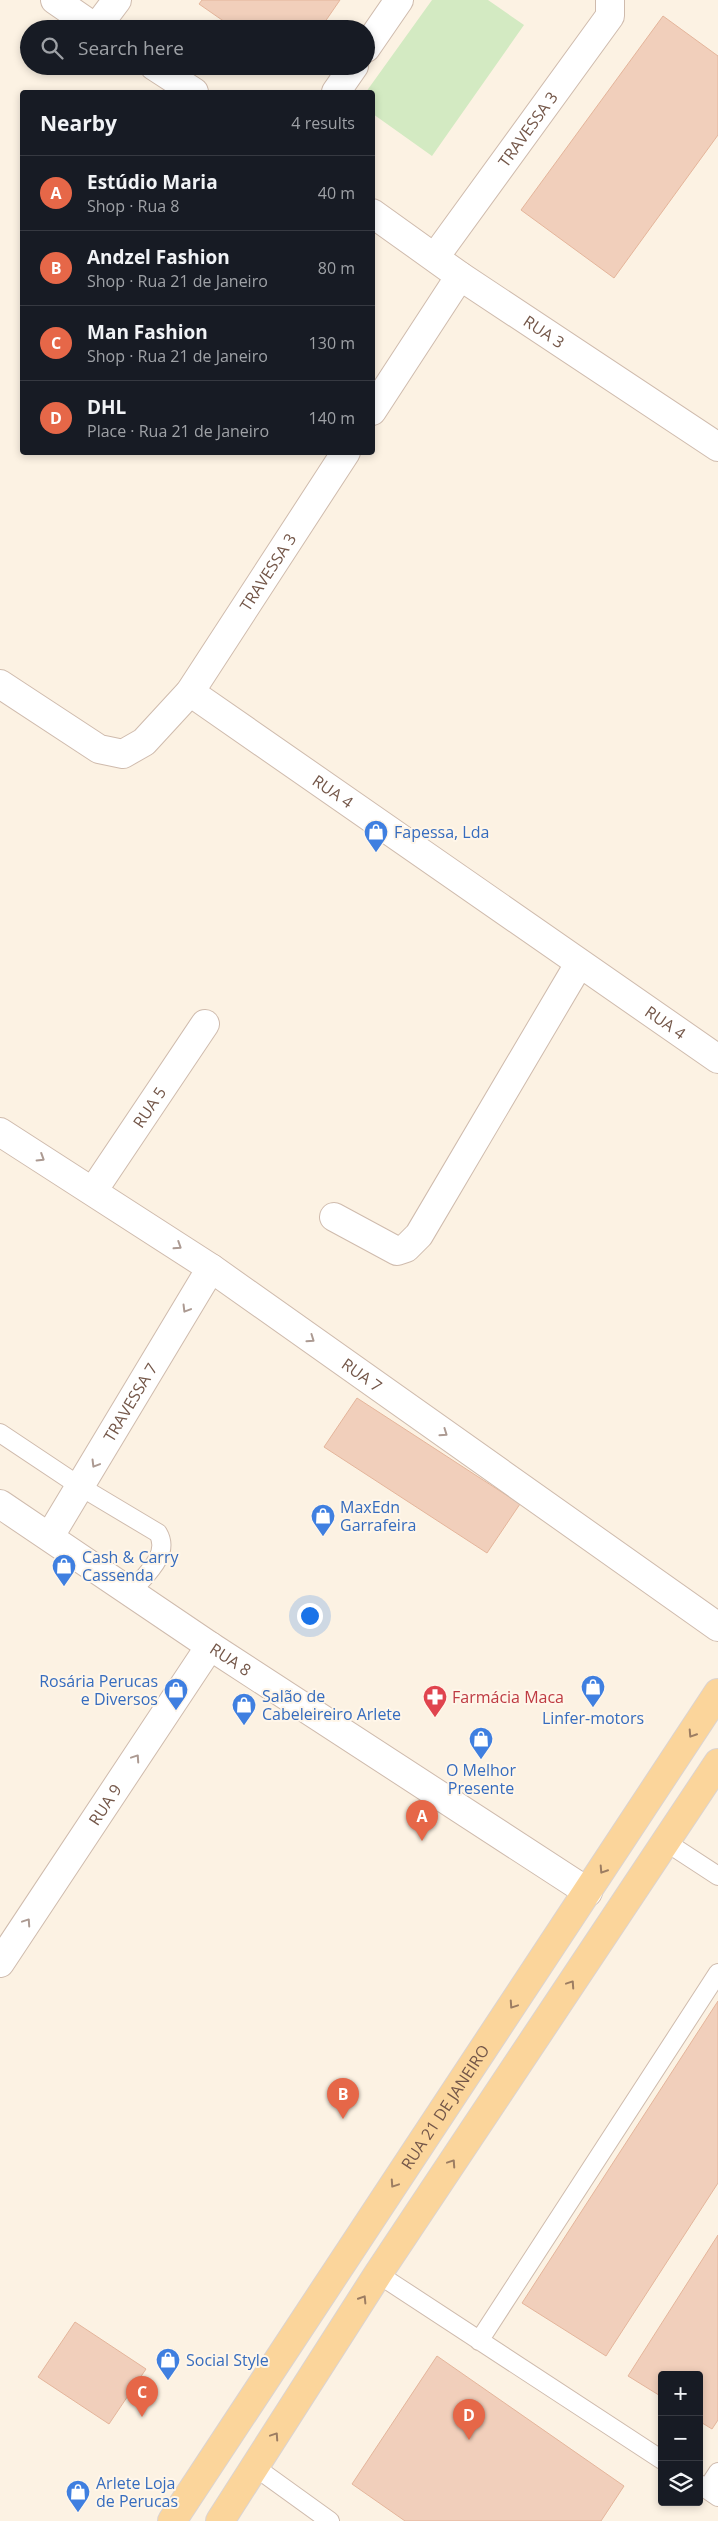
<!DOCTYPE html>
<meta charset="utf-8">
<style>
:root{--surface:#171b24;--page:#242831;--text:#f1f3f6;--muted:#9ea1a6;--line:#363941;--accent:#e66748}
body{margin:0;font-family:"Open Sans",sans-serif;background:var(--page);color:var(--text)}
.controls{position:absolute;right:15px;bottom:15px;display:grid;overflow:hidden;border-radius:5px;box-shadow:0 2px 8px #0003}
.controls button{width:45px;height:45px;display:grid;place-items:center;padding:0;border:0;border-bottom:1px solid var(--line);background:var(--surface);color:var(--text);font:25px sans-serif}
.you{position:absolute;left:309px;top:1615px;width:18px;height:18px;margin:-12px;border:4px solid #fff;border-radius:50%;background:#1a73e8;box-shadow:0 0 0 8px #1a73e833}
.badge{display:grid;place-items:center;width:32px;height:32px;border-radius:50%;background:var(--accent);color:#fff;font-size:16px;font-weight:700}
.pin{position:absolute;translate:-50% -41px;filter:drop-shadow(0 1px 2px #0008)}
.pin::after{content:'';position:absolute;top:26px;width:18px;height:15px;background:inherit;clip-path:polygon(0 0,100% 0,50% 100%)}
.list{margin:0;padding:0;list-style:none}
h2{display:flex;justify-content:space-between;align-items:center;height:65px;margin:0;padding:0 20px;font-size:21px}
h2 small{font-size:16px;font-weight:400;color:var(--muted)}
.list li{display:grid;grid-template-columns:32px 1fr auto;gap:15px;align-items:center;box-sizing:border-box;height:75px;padding:0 20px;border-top:1px solid var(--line)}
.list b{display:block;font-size:19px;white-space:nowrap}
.list p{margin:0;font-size:16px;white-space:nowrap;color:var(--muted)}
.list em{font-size:16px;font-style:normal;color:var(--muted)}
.icon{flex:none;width:28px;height:28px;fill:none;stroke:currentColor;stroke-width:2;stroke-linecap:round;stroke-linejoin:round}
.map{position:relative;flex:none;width:718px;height:2521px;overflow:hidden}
.search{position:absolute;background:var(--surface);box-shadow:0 2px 8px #0003;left:20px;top:20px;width:355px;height:55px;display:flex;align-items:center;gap:12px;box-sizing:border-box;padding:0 18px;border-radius:28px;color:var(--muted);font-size:19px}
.panel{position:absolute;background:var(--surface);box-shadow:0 2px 8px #0003;left:20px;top:90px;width:355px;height:365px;border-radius:5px}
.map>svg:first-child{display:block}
.garden{fill:#d3eac2}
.building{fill:#f1cfbb;stroke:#e4b59b}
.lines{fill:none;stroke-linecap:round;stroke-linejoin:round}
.service-casing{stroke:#cfbbad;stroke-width:20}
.minor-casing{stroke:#cfbbad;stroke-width:30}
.primary-casing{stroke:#dbd3d0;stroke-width:30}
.service{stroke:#fff;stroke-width:18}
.minor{stroke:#fff;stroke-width:28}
.primary{stroke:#fbd59b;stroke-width:28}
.oneway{stroke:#ac9a92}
.oneway2{stroke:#9c7d62}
.labels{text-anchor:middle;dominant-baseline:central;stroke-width:4;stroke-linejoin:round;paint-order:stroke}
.street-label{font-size:16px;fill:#745749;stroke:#fff6e9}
.shop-label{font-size:16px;fill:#366cbe;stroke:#fff6e9;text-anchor:start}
.health-label{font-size:16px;fill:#be3a42;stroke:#fff6e9;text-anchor:start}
</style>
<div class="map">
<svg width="718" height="2521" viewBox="0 0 718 2521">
<rect width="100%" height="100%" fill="#fcf2e3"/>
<path class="garden" d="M 432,0 L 488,0 L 524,25 L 432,156 L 373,114 L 372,92 L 366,92 Z"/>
<path class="building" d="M 202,0 L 340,0 L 320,29 L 235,29 L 199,4 Z
M 663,16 L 718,56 L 718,135 L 614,278 L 521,210 Z
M 357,1398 L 520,1504 L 487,1553 L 324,1447 Z
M 718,2001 L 718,2183 L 606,2356 L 522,2303 Z
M 718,2235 L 718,2420 L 712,2429 L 699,2421 L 699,2375 L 662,2375 L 662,2397 L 628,2376 Z
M 75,2322 L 146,2369 L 109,2424 L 38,2377 Z
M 437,2356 L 624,2486 L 601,2521 L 405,2521 L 352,2484 Z"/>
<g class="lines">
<defs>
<path id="service" d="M 0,1433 L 81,1487 L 158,1533 C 171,1555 144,1576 131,1592
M 666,1842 L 718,1876
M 378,2274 L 662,2460
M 479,2341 L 718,1973
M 255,2467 L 330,2521
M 699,2484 L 718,2497
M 707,2489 L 718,2472"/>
<g id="minor">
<path d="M 55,0 L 97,29"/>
<path d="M 96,28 L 117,0"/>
<path d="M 366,48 L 399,0"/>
<path d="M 154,66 L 194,92"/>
<path d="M 336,92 L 354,66"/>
<path id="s1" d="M 372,213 L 460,276 L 718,447"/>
<path id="s2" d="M 435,257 L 610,16 L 610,0"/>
<path d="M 372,411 L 460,276"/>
<path id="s3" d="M 0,684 L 99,749 L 123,754 L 144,742 L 190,692 L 346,452"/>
<path id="s4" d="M 190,692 L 718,1059"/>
<path id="s5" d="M 0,1132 L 211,1268 L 718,1627"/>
<path id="s6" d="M 93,1191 L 205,1024"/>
<path d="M 334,1217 L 397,1251 L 406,1248 L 419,1235 L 579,964"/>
<path id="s7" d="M 0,1504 L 210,1646 L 588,1892"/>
<path id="s8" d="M 50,1536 L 211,1268"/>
<path id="s9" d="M 0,1963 L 210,1646"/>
</g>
<g id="primary">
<path id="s10" d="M 172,2521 L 718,1693"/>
<path d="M 220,2521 L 378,2274 L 718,1763"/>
</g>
</defs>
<use href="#service" class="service-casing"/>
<use href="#minor" class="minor-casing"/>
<use href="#primary" class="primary-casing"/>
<use href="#service" class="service"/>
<use href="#minor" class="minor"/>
<use href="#primary" class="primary"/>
</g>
<defs><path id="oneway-chevron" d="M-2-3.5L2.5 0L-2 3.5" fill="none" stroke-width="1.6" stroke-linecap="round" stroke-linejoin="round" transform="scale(1.25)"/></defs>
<g class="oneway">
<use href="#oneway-chevron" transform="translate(41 1158) rotate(32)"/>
<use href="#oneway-chevron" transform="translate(178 1246) rotate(33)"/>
<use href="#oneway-chevron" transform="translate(186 1309) rotate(121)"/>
<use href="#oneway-chevron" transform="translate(311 1339) rotate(35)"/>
<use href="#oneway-chevron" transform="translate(444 1433) rotate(35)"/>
<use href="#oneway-chevron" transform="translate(95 1464) rotate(121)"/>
<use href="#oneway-chevron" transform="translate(136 1758) rotate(-56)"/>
<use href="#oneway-chevron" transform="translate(27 1922) rotate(-56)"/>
</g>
<g class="oneway2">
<use href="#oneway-chevron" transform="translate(692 1734) rotate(123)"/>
<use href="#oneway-chevron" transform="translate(603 1870) rotate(123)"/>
<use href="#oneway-chevron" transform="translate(571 1984) rotate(-56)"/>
<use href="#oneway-chevron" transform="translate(513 2005) rotate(124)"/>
<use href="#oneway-chevron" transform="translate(452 2163) rotate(-56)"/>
<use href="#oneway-chevron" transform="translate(394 2184) rotate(124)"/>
<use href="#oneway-chevron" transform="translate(363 2299) rotate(-58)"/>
<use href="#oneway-chevron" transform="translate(275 2436) rotate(-56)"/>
</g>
<defs>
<symbol id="shop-pin" viewBox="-11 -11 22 30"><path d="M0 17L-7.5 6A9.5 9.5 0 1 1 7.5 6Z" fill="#3f7fe0" stroke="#fff6e9"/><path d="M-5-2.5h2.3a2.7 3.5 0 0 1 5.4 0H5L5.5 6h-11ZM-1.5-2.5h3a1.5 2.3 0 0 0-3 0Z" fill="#fff"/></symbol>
<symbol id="pharmacy-pin" viewBox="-11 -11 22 30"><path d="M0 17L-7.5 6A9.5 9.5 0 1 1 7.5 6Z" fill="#e0444e" stroke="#fff6e9"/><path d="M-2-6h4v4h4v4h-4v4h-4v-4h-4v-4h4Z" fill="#fff"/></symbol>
</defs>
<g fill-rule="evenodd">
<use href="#shop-pin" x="362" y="818" width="28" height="38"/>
<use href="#shop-pin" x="309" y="1502" width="28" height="38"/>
<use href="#shop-pin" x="50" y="1552" width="28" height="38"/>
<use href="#shop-pin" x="579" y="1673" width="28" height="38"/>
<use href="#shop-pin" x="162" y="1676" width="28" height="38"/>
<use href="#pharmacy-pin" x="421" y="1683" width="28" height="38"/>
<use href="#shop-pin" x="230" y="1691" width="28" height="38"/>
<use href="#shop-pin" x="467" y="1725" width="28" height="38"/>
<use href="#shop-pin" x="154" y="2346" width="28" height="38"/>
<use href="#shop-pin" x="64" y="2478" width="28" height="38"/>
</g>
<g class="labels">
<g class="street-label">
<text stroke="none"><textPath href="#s2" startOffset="158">TRAVESSA 3</textPath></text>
<text stroke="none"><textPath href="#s1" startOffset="209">RUA 3</textPath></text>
<text stroke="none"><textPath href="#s3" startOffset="378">TRAVESSA 3</textPath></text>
<text stroke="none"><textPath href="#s4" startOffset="174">RUA 4</textPath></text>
<text stroke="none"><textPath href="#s4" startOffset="579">RUA 4</textPath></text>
<text stroke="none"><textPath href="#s6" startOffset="101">RUA 5</textPath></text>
<text stroke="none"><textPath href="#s5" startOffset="436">RUA 7</textPath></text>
<text stroke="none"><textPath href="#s8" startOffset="156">TRAVESSA 7</textPath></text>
<text stroke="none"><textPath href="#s7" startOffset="278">RUA 8</textPath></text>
<text stroke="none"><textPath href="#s9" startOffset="190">RUA 9</textPath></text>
<text stroke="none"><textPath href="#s10" startOffset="496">RUA 21 DE JANEIRO</textPath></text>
</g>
<g class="shop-label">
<text x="394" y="832">Fapessa, Lda</text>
<text x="340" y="1507">MaxEdn<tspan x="340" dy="18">Garrafeira</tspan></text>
<text x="82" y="1557">Cash &amp; Carry<tspan x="82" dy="18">Cassenda</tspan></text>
<text x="158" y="1681" text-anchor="end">Rosária Perucas<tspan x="158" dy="18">e Diversos</tspan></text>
<text x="262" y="1696">Salão de<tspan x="262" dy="18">Cabeleireiro Arlete</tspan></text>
<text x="593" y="1718" text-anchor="middle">Linfer-motors</text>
<text x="481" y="1770" text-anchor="middle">O Melhor<tspan x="481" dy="18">Presente</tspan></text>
<text x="186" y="2360">Social Style</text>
<text x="96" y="2483">Arlete Loja<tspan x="96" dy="18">de Perucas</tspan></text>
</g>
<g class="health-label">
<text x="452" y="1697">Farmácia Maca</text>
</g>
</g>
</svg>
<div class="controls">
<button>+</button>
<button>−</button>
<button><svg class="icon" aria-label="layers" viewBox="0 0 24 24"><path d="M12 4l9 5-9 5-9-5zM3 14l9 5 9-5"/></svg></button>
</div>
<div class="you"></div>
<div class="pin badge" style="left:422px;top:1841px">A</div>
<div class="pin badge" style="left:343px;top:2119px">B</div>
<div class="pin badge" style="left:142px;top:2417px">C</div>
<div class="pin badge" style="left:469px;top:2440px">D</div>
<div class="search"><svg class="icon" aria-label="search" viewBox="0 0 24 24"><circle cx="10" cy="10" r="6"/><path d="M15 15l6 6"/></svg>Search here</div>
<section class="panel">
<h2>Nearby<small>4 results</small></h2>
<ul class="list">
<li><span class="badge">A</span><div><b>Estúdio Maria</b><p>Shop · Rua 8</p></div><em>40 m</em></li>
<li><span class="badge">B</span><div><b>Andzel Fashion</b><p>Shop · Rua 21 de Janeiro</p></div><em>80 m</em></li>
<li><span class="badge">C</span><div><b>Man Fashion</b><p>Shop · Rua 21 de Janeiro</p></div><em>130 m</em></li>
<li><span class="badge">D</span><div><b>DHL</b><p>Place · Rua 21 de Janeiro</p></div><em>140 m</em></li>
</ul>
</section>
</div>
